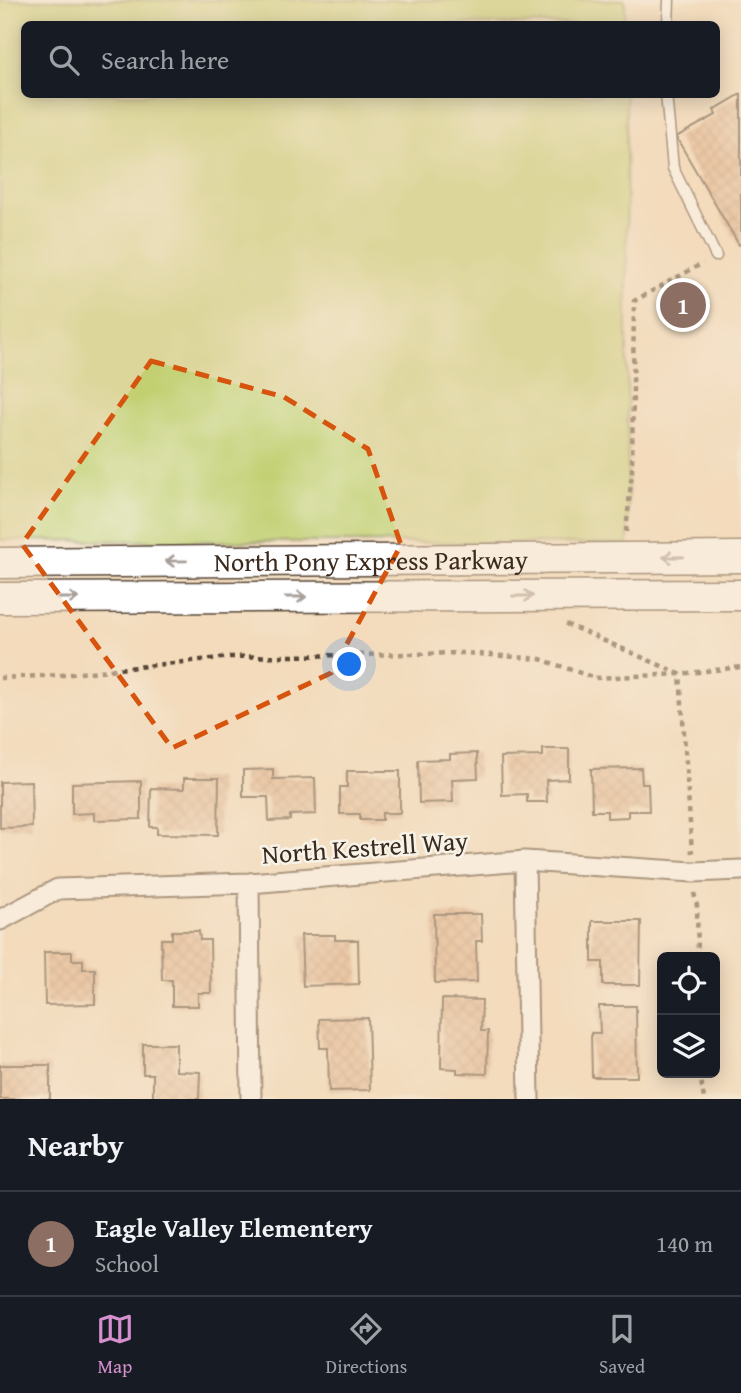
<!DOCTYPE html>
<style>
:root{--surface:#171b24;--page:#242831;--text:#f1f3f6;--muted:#9ea1a6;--line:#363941;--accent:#d690ce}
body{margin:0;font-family:"Gentium Book Plus",serif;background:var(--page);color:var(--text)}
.controls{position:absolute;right:21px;bottom:21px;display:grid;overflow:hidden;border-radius:10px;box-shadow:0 4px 18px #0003}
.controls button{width:63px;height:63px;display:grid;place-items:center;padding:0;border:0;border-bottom:2px solid var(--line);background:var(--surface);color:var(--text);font:35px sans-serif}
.you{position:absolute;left:350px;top:665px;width:24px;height:24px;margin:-18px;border:5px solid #fff;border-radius:50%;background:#1a73e8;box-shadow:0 0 0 10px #1a73e833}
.badge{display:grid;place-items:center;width:46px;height:46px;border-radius:50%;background:var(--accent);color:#fff;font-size:23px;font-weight:700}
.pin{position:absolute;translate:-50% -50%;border:4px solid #fff;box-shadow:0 2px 7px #0006}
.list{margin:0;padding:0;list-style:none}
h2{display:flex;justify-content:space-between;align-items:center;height:91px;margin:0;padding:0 28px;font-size:30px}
h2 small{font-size:23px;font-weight:400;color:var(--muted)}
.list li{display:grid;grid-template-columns:46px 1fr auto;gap:21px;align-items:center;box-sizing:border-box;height:105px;padding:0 28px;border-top:2px solid var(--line)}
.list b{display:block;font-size:26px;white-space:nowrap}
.list p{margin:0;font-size:23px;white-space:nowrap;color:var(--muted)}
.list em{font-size:23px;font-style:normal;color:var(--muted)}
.icon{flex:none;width:38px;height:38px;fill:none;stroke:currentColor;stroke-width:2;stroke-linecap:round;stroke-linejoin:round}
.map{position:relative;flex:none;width:741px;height:1099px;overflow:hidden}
.search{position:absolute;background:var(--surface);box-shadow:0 4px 18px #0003;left:21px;right:21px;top:21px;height:77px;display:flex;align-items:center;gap:18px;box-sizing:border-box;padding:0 24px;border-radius:10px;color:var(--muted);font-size:26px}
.sheet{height:196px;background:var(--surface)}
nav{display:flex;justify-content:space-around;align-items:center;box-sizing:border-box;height:98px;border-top:2px solid var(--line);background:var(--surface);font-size:19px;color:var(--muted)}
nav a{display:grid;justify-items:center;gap:4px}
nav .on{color:var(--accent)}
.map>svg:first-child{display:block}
.green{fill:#c2d072;stroke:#7e7d48;stroke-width:2}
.building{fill:url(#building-cross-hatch)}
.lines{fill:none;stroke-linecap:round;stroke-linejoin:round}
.service-casing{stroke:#574536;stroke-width:13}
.minor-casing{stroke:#574536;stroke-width:23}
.primary-casing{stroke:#574536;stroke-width:33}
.path{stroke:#574536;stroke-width:4.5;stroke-dasharray:5 5;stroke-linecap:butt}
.service{stroke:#fff;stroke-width:10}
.minor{stroke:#fff;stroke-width:19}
.primary{stroke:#fff;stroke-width:30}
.oneway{stroke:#a79f9a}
.marked{fill:none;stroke:#d7540e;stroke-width:5;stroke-dasharray:14 9;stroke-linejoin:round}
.labels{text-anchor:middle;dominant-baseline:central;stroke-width:5;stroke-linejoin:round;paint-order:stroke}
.street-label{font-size:26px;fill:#3b2a1e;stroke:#f7f3e8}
</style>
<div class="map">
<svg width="741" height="1099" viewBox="0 0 741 1099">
<defs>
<pattern id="building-cross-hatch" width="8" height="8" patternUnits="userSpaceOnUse" patternTransform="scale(1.75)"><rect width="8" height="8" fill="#e1b18b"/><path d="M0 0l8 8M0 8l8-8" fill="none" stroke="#b89071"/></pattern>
</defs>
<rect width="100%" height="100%" fill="#f7f3e8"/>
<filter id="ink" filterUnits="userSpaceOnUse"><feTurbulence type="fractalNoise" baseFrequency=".0143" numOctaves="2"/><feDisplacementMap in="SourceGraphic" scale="14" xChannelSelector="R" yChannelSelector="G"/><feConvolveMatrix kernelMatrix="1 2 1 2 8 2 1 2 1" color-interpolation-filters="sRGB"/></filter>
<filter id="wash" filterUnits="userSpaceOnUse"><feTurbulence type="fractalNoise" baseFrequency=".00686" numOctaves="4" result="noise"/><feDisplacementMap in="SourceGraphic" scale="28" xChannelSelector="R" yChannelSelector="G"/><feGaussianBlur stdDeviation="1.57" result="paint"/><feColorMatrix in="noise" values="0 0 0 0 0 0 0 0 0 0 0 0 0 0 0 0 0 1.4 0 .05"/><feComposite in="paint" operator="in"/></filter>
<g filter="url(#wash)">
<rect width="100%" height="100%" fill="#f3dbbc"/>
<path class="green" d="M 0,0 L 625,0 L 625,24 L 24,24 L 24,94 L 626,95 L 628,544 L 0,540 Z"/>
<g id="blocks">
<path class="building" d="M 741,94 L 741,244 L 739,245 L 676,137 L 716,115 L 714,110 Z
M 543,749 L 569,749 L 569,779 L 546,780 L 547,802 L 527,802 L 527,794 L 502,795 L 501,757 L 543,756 Z
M 477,753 L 478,778 L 452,779 L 453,802 L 419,803 L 418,760 L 450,759 L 450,754 Z
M 641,768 L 642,784 L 648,784 L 649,811 L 628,811 L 628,817 L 607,818 L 607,811 L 592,811 L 591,769 Z
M 273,769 L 273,779 L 315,778 L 316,814 L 290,815 L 290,820 L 269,821 L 268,797 L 243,797 L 243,770 Z
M 347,771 L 400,771 L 400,813 L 382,813 L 382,820 L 360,820 L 360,814 L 340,814 L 340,787 L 347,787 Z
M 184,778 L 219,778 L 218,835 L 157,834 L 157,827 L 150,827 L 151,788 L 184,789 Z
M 31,781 L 32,827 L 0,828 L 0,782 Z
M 141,781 L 141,819 L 94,820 L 94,813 L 72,814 L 72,783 Z
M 434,914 L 481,914 L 482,941 L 476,941 L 477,982 L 435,983 Z
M 592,921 L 641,921 L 640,985 L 603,985 L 603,962 L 592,962 Z
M 172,931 L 199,931 L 200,940 L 210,940 L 211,993 L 198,993 L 198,1006 L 172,1006 L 172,980 L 162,980 L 161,939 L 172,939 Z
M 301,935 L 335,935 L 335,940 L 358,940 L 359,984 L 303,986 Z
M 44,952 L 72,952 L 72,960 L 83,960 L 83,969 L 95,969 L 95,1004 L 45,1005 Z
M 442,999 L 482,1000 L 481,1031 L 488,1031 L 487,1074 L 457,1073 L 457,1069 L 441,1068 Z
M 599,1006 L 636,1006 L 637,1077 L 592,1077 L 591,1033 L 600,1033 Z
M 368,1018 L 370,1090 L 329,1091 L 328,1048 L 320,1048 L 319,1019 Z
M 143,1044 L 176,1044 L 176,1071 L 200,1072 L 199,1099 L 153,1099 L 153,1074 L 143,1074 Z
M 0,1065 L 50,1065 L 50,1099 L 0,1099 Z"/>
</g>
</g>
<g filter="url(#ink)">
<use href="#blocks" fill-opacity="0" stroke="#574536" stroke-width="2"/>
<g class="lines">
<defs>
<path id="service" d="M 668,24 L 669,0
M 666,94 L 673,168 L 716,256"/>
<path id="minor" d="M 525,861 L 529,1099
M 249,883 L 251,1099
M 0,920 L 58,889 L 249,883 L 525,861 L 693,872 L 741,870"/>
<g id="primary">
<path id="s1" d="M 0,563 L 741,557"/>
<path d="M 0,598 L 741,595"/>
</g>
</defs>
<use href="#service" class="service-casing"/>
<use href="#minor" class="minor-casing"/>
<use href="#primary" class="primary-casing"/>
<path class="path" d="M 626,532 L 632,472 L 634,301 L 703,263
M 566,624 L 680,674 L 692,853
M 0,678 L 62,675 L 230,657 L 466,653 L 540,659 L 595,678 L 680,674 L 741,667
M 694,893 L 697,906 L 698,957
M 700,1073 L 704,1099"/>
<use href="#service" class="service"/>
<use href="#minor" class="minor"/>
<use href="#primary" class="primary"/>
</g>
<defs><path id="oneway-shaft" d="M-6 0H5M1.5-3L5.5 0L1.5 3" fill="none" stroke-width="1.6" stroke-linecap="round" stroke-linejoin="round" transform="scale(1.75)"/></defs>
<g class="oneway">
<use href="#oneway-shaft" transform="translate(673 557) rotate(-180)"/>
<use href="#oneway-shaft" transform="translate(176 561) rotate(179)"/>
<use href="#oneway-shaft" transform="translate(523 596)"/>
<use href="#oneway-shaft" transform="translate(296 597)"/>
<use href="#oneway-shaft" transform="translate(68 598)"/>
</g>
</g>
<path d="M0 0H741V1099H0ZM 151,361 L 284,397 L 368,449 L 401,545 L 331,673 L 172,748 L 22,544 Z" fill="#f3dbbc" fill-opacity=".55" fill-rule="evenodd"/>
<path class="marked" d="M 151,361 L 284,397 L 368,449 L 401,545 L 331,673 L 172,748 L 22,544 Z"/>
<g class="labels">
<g class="street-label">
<text stroke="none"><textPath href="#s1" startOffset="371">North Pony Express Parkway</textPath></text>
<text transform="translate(365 847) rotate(-4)">North Kestrell Way</text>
</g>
</g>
</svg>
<div class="controls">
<button><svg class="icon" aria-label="locate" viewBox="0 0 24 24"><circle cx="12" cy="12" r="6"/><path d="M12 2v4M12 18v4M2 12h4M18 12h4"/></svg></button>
<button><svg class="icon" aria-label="layers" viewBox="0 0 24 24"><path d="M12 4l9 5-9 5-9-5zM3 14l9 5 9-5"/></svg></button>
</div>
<div class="you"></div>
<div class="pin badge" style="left:683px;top:305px;background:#8d6e63">1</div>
<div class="search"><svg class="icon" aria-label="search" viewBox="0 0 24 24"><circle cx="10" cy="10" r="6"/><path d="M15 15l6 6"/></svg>Search here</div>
</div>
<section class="sheet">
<h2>Nearby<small></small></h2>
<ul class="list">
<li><span class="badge" style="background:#8d6e63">1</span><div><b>Eagle Valley Elementery</b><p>School</p></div><em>140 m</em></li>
</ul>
</section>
<nav>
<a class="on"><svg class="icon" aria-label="map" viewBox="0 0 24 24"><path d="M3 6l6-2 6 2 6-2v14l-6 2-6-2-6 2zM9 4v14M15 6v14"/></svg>Map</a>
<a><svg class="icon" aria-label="directions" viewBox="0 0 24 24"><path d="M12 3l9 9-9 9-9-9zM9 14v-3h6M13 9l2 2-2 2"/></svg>Directions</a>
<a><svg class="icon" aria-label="saved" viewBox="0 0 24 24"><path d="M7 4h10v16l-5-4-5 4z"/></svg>Saved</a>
</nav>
